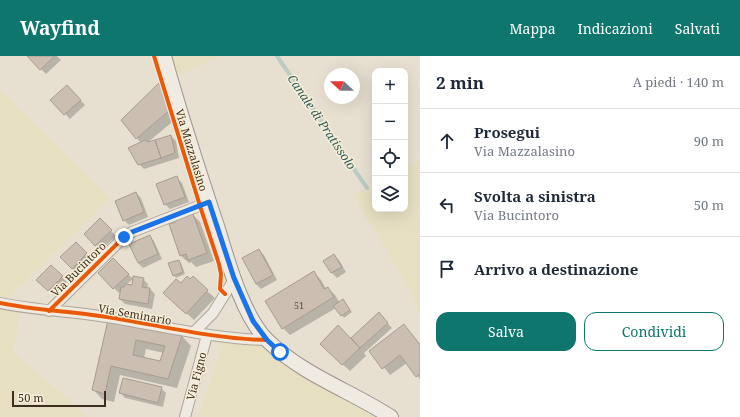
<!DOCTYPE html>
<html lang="it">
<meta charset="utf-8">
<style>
:root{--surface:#fff;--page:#f2f2f3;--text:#1f2937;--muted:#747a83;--line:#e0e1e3;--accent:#0f766e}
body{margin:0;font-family:"Noto Serif",serif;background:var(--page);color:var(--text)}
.controls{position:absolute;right:12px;top:12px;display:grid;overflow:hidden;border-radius:8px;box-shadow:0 4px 16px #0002}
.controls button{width:36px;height:36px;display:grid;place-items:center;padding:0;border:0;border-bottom:1px solid var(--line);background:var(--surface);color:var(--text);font:20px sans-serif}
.compass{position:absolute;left:324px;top:12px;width:36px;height:36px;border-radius:50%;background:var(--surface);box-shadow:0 4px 16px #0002;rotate:292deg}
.scale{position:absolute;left:12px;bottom:10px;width:94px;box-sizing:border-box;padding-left:4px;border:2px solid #3d2e20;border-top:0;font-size:11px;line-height:14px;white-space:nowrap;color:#3d2e20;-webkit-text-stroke:3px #f7eed8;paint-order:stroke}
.stop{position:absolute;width:12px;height:12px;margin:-9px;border:3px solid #1a73e8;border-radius:50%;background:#fff}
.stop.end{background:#1a73e8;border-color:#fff;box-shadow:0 1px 4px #0008}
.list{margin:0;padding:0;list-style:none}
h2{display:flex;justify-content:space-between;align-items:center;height:52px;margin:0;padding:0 16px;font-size:17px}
h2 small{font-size:13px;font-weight:400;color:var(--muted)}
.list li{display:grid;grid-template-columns:26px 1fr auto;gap:12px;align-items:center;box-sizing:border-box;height:64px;padding:0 16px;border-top:1px solid var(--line)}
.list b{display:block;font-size:15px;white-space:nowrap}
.list p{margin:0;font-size:13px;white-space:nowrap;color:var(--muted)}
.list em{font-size:13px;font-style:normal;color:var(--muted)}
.actions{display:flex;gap:8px;padding:12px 16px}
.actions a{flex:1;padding:9px 0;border:1px solid var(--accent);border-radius:12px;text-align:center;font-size:14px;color:var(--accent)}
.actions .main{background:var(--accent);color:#fff}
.icon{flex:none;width:22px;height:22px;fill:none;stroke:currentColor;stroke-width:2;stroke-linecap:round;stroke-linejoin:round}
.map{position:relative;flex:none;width:420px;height:361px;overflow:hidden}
header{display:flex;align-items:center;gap:24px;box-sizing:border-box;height:56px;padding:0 20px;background:var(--accent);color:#fff}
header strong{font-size:19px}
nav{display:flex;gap:22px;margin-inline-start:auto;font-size:14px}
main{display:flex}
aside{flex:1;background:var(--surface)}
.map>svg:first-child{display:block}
.farmland{fill:#e6dfc2}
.shadow{fill:#0003;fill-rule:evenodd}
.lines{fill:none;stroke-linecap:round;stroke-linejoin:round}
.stream{stroke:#bcccc2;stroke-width:4}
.building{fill:#cbbfb2;stroke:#a89c90;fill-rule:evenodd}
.minor-casing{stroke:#ada599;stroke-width:12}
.secondary-casing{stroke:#9c958a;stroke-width:16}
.minor{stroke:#efebe3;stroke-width:10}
.secondary{stroke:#efebe3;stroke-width:14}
.cycleway-casing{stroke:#f7eed8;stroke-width:6}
.cycleway{stroke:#e8590c;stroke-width:4}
.route{stroke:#1a73e8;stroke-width:5}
.labels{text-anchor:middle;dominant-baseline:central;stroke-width:3;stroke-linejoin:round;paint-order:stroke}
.number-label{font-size:9px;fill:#605244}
.street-label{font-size:11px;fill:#3d2e20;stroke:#f7eed8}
.water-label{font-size:12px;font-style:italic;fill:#2f5d5a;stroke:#f7eed8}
</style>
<header>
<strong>Wayfind</strong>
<nav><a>Mappa</a><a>Indicazioni</a><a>Salvati</a></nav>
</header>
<main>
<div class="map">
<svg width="420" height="361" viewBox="0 0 420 361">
<rect width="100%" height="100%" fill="#e7e0d1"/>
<path class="farmland" d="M 172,0 L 221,0 L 177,20 Z
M 0,33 L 110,142 L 7,244 L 0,242 Z
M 420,103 L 420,256 L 405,225 L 353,139 L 375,129 L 375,153 L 405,153 L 405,112 Z
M 0,250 L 21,256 L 13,296 L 89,361 L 0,361 Z
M 223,286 L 259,289 L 288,311 L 368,353 L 379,361 L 198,361 Z"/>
<path class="shadow" d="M 28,0 L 57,0 L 61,4 L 46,18 Z
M 160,28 L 167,35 L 177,62 L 147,87 L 171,80 L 176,85 L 179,102 L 144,113 L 139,108 L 141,87 L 122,64 Z
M 67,30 L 85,49 L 70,63 L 52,44 Z
M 177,122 L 182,127 L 189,146 L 170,153 L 165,148 Z
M 136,137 L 141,142 L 148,161 L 129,169 L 124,164 Z
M 193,159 L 200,166 L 214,205 L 196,211 L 191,206 L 189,207 L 181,200 L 170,169 Z
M 100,164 L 116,180 L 101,194 L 86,178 Z
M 149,180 L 154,185 L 162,203 L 143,212 L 138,207 Z
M 76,187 L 92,203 L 77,217 L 61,201 Z
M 259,194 L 264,199 L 277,224 L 261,233 L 256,228 Z
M 334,199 L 339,204 L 346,216 L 337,222 L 332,217 L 325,205 Z
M 113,203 L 133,223 L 126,229 L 133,230 L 143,223 L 148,228 L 147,233 L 150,233 L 155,238 L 152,253 L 125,248 L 120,243 L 121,235 L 119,237 L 99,217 Z
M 178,205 L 181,207 L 185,218 L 176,222 L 174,219 Z
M 51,210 L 67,226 L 53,239 L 37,224 Z
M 314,216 L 321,224 L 326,233 L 328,232 L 335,239 L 340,247 L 345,247 L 352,256 L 344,262 L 336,252 L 290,279 L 283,272 Z
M 181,229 L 207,235 L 215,242 L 194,264 L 172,244 Z
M 379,258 L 392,272 L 364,297 L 366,300 L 350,315 L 329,296 L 351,283 Z
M 108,265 L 182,280 L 191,290 L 177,332 L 120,319 L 114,346 L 102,343 L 93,333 ZM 146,293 L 164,297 L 161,306 L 144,302 Z
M 404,270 L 420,288 L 420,323 L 407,307 L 390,319 L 371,295 Z
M 161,332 L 166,337 L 163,351 L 125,342 L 121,337 Z"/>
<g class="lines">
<path class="stream" d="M 277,0 L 367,132"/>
</g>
<path class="building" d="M 27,0 L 55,0 L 40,14 Z
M 160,26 L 170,54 L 136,83 L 121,64 Z
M 67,29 L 81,44 L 64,59 L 50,44 Z
M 171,79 L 175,97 L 161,102 L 155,84 Z
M 145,84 L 148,86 L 155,84 L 161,102 L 138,109 L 128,92 Z
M 177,120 L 185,141 L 164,149 L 156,128 Z
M 136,136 L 144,156 L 123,165 L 115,145 Z
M 193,158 L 207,197 L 188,204 L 186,198 L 180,200 L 169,168 L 176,166 L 176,164 Z
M 100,162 L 112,174 L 95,190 L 84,178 Z
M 150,179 L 158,198 L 138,207 L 129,188 Z
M 76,186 L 87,197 L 72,213 L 60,201 Z
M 259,193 L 273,219 L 256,228 L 242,202 Z
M 334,198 L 342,211 L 331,217 L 323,205 Z
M 113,202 L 129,218 L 113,233 L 98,217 Z
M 179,204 L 183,216 L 173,220 L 168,207 Z
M 51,209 L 63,220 L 48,235 L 36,224 Z
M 314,215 L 324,233 L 328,231 L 334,241 L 282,273 L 265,245 Z
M 133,220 L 144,222 L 142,231 L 150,232 L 148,248 L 119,243 L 121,231 L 124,231 L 125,228 L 132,229 Z
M 187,220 L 190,223 L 193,220 L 208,234 L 186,258 L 163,237 L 176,223 L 181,227 Z
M 343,243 L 350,254 L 341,260 L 333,250 Z
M 379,256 L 388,267 L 360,292 L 351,282 Z
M 108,264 L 182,280 L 168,323 L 111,310 L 105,338 L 92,334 ZM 136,284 L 165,290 L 160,305 L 133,299 Z
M 404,268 L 420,289 L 420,318 L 416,321 L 400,299 L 382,313 L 369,295 Z
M 338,269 L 360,292 L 342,309 L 320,288 Z
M 123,322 L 162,331 L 158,347 L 119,337 Z"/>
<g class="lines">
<defs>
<path id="minor" d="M 0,247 C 33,254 67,255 100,260 C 156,268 210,283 267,284
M 49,255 L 124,181 L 132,176 L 209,146
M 194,276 L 213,257 L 235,222
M 185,361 L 207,279"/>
<path id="secondary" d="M 164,0 C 180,58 199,116 218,173 C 228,206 243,261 268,285 C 303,319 351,335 391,361"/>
</defs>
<use href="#minor" class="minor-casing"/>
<use href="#secondary" class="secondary-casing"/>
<use href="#minor" class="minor"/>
<use href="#secondary" class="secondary"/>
<defs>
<path id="cycleway" d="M 154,0 L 200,150 L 219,208 L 221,218 L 220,233 L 225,238
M 0,247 C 33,254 67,255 100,260 C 156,268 210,283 267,284
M 49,255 L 124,181 L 132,176 L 209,146"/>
</defs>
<use href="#cycleway" class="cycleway-casing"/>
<use href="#cycleway" class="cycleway"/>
</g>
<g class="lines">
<path class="route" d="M 124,181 L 132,176 L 209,146 L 234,222 L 253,265 L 267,284 L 280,296"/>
</g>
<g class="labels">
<g class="number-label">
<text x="299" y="249">51</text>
</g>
<g class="street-label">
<text transform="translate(192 94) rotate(73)">Via Mazzalasino</text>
<text transform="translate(78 213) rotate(-45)">Via Bucintoro</text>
<text transform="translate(135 258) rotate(10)">Via Seminario</text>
<text transform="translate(196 320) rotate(-75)">Via Figno</text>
</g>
<g class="water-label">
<text transform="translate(322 66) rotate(56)">Canale di Pratissolo</text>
</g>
</g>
</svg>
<div class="controls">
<button>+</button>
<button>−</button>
<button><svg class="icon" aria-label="locate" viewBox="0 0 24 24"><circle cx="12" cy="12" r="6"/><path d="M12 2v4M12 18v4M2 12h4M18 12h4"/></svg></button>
<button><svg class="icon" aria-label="layers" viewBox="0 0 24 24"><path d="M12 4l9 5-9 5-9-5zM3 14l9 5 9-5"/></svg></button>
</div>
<svg class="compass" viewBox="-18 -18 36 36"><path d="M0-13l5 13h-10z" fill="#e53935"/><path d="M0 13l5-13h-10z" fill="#747a83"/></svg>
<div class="scale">50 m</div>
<div class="stop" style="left:280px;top:296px"></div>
<div class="stop end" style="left:124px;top:181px"></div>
</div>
<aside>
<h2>2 min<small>A piedi · 140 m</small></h2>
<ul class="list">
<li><svg class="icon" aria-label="ahead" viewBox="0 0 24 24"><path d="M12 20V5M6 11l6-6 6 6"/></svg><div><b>Prosegui</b><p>Via Mazzalasino</p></div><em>90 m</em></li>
<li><svg class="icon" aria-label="left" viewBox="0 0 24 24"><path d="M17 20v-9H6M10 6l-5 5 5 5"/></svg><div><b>Svolta a sinistra</b><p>Via Bucintoro</p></div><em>50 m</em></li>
<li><svg class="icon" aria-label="arrive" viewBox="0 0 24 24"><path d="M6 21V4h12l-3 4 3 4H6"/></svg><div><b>Arrivo a destinazione</b></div></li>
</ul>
<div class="actions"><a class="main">Salva</a><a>Condividi</a></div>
</aside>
</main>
